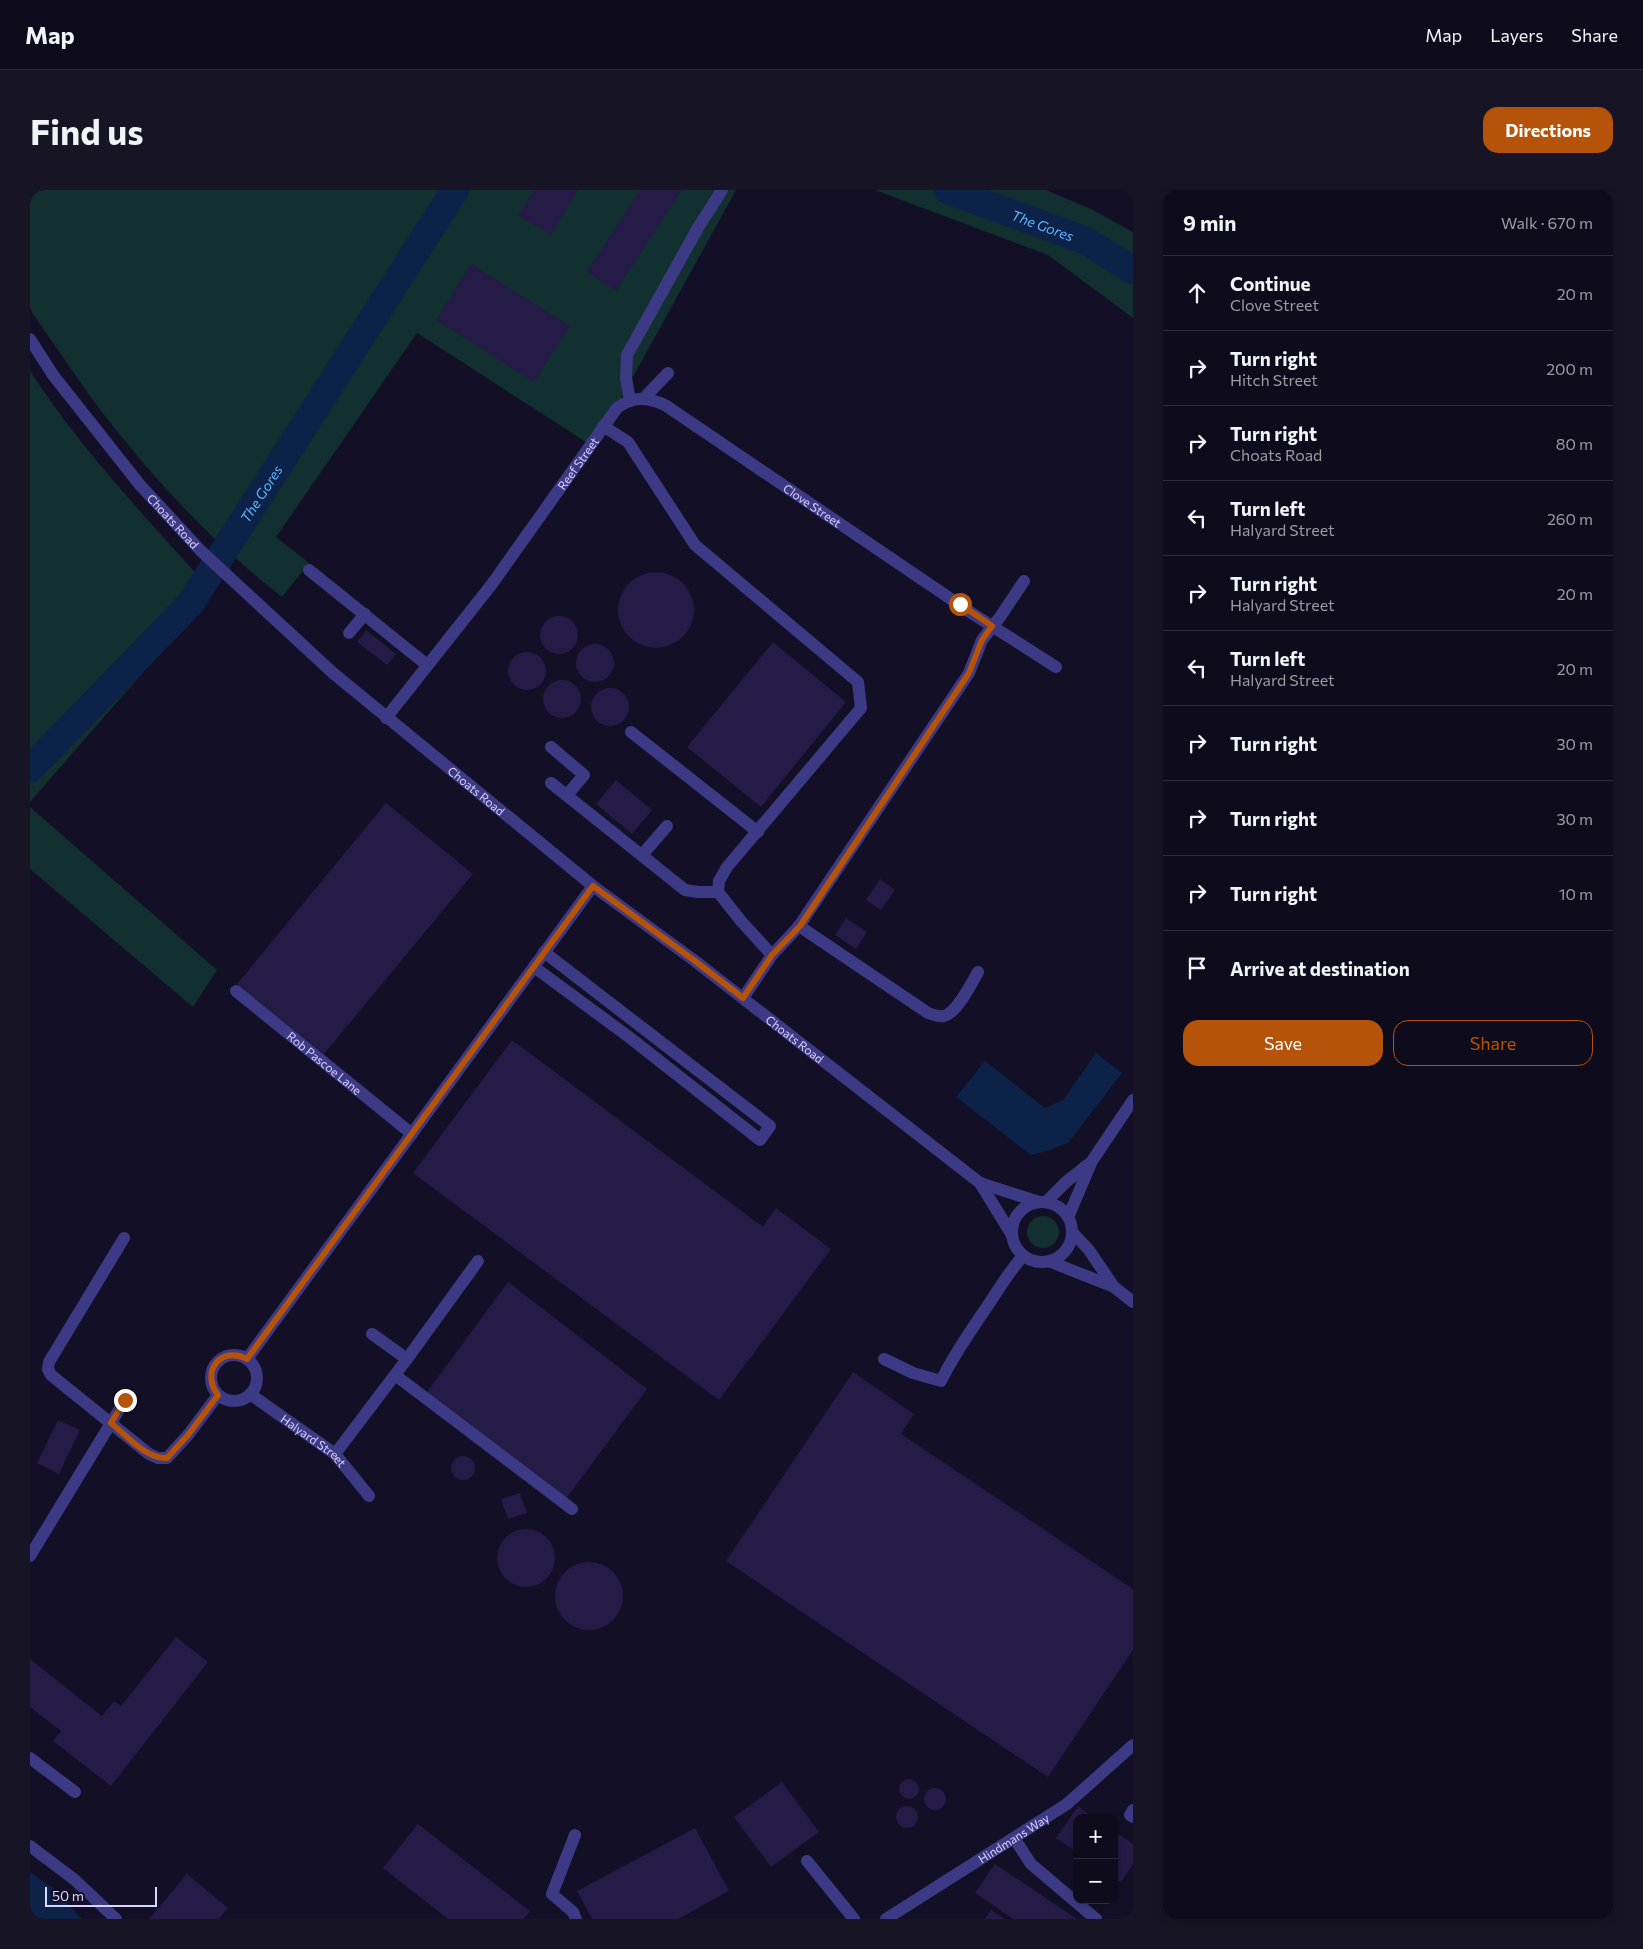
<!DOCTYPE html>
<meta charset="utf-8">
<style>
:root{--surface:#0e0b1c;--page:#171425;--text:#f1f3f6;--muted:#9b9ba3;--line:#2e2b3b;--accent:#b45309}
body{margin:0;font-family:Commissioner,sans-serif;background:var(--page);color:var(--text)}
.controls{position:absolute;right:15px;bottom:15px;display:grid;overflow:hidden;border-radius:10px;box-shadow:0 2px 8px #0003}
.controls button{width:45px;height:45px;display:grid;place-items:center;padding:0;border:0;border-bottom:1px solid var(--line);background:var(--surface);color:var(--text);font:25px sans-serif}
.scale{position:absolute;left:15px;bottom:12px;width:112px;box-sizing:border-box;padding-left:5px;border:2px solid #d9d4ff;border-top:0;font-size:14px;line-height:18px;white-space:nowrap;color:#d9d4ff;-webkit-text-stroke:4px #130f26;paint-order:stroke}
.stop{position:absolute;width:15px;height:15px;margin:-11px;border:4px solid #b45309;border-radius:50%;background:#fff}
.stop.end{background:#b45309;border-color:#fff;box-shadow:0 1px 5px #0008}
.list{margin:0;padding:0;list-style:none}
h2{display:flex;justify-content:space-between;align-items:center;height:65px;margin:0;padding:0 20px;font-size:21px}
h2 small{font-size:16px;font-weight:400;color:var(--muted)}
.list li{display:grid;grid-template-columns:32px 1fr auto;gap:15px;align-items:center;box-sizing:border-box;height:75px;padding:0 20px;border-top:1px solid var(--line)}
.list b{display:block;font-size:19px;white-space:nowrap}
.list p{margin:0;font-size:16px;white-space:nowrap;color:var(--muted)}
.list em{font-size:16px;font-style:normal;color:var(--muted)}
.actions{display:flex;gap:10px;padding:15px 20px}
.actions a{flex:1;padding:11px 0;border:1px solid var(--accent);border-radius:15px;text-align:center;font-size:18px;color:var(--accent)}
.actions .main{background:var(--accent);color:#fff}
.icon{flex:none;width:28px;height:28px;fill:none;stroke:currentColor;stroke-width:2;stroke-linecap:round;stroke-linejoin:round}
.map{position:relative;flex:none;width:1103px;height:1729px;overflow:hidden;border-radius:15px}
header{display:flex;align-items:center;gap:30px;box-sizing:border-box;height:70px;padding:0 25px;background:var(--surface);border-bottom:1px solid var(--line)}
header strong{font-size:24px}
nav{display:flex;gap:28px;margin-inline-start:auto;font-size:18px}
.intro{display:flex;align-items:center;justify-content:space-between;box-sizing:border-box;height:120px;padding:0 30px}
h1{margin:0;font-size:35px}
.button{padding:12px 22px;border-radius:15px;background:var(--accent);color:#fff;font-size:18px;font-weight:700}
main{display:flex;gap:30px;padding:0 30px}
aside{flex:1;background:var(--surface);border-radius:15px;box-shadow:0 2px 8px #0003}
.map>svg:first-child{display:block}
.green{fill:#12302f}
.water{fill:#0c2248}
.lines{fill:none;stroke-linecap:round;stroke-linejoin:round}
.river{stroke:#0c2248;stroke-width:28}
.building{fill:#241b47}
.minor{stroke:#3d3a85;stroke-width:12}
.route{stroke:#b45309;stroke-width:6}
.labels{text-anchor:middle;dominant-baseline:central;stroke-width:4.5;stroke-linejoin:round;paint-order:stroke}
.street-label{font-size:12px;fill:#d9d4ff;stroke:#130f26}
.water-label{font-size:14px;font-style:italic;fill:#62b6ff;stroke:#130f26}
</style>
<header>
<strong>Map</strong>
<nav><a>Map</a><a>Layers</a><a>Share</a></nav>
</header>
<div class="intro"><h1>Find us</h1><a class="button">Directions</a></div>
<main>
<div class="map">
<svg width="1103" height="1729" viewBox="0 0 1103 1729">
<rect width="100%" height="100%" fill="#130f26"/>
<path class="green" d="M 0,0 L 706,0 L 583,223 L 562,256 L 387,143 L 246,347 L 279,373 L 252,407 C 180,351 117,282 62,209 C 42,181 23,152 3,124 L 0,118 Z
M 845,0 L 1016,0 L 1061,19 L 1103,42 L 1103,128 L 1018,65 Z
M 0,181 C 52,261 119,331 183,402 L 0,612 Z
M 0,617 L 187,780 L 163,817 L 0,679 Z
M997 1042a16 16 0 1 1 32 0a16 16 0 1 1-32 0Z"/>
<path class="water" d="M 1066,863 L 1092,883 L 1038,953 L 1017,961 L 1001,965 L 926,907 L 955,871 L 1015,918 L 1033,910 Z
M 0,1682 L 23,1698 L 52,1729 L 0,1729 Z"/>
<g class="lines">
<g class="river">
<path id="s1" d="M 918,0 L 1054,50 L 1103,80"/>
<path id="s2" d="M 0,579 L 160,414 L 425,0"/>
</g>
</g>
<path class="building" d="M 504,0 L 548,0 L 521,45 L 488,25 Z
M 610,0 L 652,0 L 586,101 L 557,82 Z
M 441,74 L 540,136 L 504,192 L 406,130 Z
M588 420a38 38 0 1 1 76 0a38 38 0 1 1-76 0Z
M510 445a19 19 0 1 1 38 0a19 19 0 1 1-38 0Z
M 336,440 L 366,464 L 357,475 L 327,452 Z
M 743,452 L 816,512 L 731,617 L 657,557 Z
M546 473a19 19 0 1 1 38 0a19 19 0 1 1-38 0Z
M478 481a19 19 0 1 1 38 0a19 19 0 1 1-38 0Z
M513 509a19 19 0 1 1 38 0a19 19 0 1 1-38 0Z
M561 517a19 19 0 1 1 38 0a19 19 0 1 1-38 0Z
M 586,590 L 622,620 L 602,644 L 566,614 Z
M 356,613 L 443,684 L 294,864 L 207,794 Z
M 850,689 L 865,700 L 851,720 L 836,710 Z
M 816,728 L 837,742 L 826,759 L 805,745 Z
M 482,850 L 725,1031 L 733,1036 L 746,1018 L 801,1059 L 689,1210 L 383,983 Z
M 478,1092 L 617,1199 L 536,1309 L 397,1202 Z
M 823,1182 L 884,1224 L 871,1244 L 1103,1399 L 1103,1460 L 1018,1587 L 696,1371 Z
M 28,1230 L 50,1240 L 29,1284 L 7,1273 Z
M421 1278a12 12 0 1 1 24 0a12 12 0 1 1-24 0Z
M 490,1303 L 497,1323 L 478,1329 L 471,1309 Z
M467 1368a29 29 0 1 1 58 0a29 29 0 1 1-58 0Z
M525 1406a34 34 0 1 1 68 0a34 34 0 1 1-68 0Z
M 146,1447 L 178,1472 L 81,1596 L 23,1551 L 31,1541 L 0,1517 L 0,1469 L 72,1526 L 84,1511 L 91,1516 Z
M869 1599a10 10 0 1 1 20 0a10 10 0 1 1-20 0Z
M 752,1592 L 789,1642 L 741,1677 L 704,1627 Z
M894 1609a11 11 0 1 1 22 0a11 11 0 1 1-22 0Z
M 1048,1616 L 1064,1628 L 1047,1628 L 1047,1662 L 1026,1648 Z
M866 1627a11 11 0 1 1 22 0a11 11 0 1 1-22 0Z
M 388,1634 L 500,1721 L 494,1729 L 418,1729 L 353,1678 Z
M 665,1638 L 699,1701 L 648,1729 L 562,1729 L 547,1701 Z
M 1084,1641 L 1103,1654 L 1103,1674 L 1091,1692 L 1084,1688 Z
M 965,1674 L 1047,1729 L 983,1729 L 945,1703 Z
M 157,1684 L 198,1718 L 189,1729 L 119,1729 Z
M 961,1720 L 975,1729 L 955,1729 Z"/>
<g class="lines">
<g class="minor">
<path id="s3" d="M 0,149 L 23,185 L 110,295 L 171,361 L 303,483 L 563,696 L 665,771 L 950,993 L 982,1045"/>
<path d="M 614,208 L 638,183"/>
<path d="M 600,211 L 596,188 L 597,165 L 669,36 L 692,0"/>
<path d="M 573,236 L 598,252 L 665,355 L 828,492 L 831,518 L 697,677 L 689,691 L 688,702 L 711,731 L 742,765"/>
<path d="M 279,380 L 397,475"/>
<path d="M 319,443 L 335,424"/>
<path id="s4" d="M 356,528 L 462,394 L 587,218 C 603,206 617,207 635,215 L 943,424 L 1026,477"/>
<path d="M 601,542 L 728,642"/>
<path d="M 521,557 L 554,585 L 537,605"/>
<path d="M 521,593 L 655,700 L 668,702 L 688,702"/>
<path d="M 612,665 L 637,636"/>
<path d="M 769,736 L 898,823 C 903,825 908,827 914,826 C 927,823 941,794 948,782"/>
<path d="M 504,777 L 599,847 L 730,950 L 740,936 L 514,762"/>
<path id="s5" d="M 206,801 L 382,944"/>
<path d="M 713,808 L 742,765 L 769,736 L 939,483 L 952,450 L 970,427 L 994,391"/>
<path d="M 950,993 L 1009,1012"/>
<circle cx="1012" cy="1042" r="30"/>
<path d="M 1016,1012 L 1036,992 L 1060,973"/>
<path d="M 1039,1025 L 1062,971 L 1103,910"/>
<path d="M 1043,1043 L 1059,1060 L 1084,1097"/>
<path d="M 94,1048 L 19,1172 L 18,1179 L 21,1185 L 119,1264 L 128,1268 L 137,1268 L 158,1245 L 188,1205"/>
<path d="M 1021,1072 L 1084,1097 L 1103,1112"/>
<circle cx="204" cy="1188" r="23"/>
<path d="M 217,1169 L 563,696"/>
<path d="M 377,1169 L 448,1071"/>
<path d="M 854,1169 L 883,1183 L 911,1191 C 922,1168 936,1148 950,1127 C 965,1106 976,1085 993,1066"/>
<path d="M 365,1185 L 542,1319"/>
<path id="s6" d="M 220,1204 L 305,1264 L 339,1306"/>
<path d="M 305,1264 L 377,1169 L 342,1144"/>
<path d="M 0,1366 L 95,1210"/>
<path d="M 0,1568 L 45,1602"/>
<path d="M 1103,1620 L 1100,1625 L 1103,1627"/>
<path d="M 545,1645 L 522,1704 L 543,1722 L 546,1729"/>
<path d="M 984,1648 L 1001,1674 L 1066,1729"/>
<path d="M 0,1656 L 45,1690 L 86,1729"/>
<path d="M 777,1671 L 824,1729"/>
<path id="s7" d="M 856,1729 L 1037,1614 L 1103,1555"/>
</g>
</g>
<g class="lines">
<path class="route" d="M 95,1210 L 81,1233 C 97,1246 116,1269 137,1268 L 158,1245 L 188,1205 C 170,1182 191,1155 217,1169 L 563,696 L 665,771 L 713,808 L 742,765 L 770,736 L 939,483 L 952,450 L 962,436 L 930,414"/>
</g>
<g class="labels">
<g class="street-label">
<text stroke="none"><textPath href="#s4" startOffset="319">Reef Street</textPath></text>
<text stroke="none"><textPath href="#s4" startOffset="616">Clove Street</textPath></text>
<text stroke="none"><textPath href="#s3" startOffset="232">Choats Road</textPath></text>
<text stroke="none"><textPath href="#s3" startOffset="638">Choats Road</textPath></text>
<text stroke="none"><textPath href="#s3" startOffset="1042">Choats Road</textPath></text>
<text stroke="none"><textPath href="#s5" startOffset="114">Rob Pascoe Lane</textPath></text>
<text stroke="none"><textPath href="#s6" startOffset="79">Halyard Street</textPath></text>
<text stroke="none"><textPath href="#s7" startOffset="151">Hindmans Way</textPath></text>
</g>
<g class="water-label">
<text stroke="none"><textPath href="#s1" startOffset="101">The Gores</textPath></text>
<text stroke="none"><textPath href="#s2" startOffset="361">The Gores</textPath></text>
</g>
</g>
</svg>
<div class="controls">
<button>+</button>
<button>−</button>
</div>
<div class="scale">50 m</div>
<div class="stop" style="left:930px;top:414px"></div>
<div class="stop end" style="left:95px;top:1210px"></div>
</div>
<aside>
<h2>9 min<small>Walk · 670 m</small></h2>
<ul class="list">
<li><svg class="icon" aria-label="ahead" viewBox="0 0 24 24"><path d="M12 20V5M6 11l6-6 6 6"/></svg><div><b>Continue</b><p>Clove Street</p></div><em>20 m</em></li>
<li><svg class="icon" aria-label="right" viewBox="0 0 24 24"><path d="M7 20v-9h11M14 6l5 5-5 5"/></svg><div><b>Turn right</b><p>Hitch Street</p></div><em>200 m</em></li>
<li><svg class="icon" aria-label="right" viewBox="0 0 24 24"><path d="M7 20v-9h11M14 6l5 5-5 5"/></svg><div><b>Turn right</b><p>Choats Road</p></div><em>80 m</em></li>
<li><svg class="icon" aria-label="left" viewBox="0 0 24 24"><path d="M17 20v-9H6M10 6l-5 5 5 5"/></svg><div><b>Turn left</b><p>Halyard Street</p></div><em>260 m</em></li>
<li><svg class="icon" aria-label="right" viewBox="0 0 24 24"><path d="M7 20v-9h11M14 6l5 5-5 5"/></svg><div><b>Turn right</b><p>Halyard Street</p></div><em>20 m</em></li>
<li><svg class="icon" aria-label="left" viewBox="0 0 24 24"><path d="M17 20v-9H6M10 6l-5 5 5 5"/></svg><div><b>Turn left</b><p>Halyard Street</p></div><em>20 m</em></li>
<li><svg class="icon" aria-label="right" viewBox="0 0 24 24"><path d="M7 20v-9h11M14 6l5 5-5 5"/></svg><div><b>Turn right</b></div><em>30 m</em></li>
<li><svg class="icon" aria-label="right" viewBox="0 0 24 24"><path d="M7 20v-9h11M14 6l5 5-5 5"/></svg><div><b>Turn right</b></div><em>30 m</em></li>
<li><svg class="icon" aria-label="right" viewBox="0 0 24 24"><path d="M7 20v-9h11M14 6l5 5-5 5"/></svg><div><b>Turn right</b></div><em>10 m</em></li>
<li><svg class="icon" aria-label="arrive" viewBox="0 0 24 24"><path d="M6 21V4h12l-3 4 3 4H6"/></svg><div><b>Arrive at destination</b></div></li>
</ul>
<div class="actions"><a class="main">Save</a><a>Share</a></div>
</aside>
</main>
